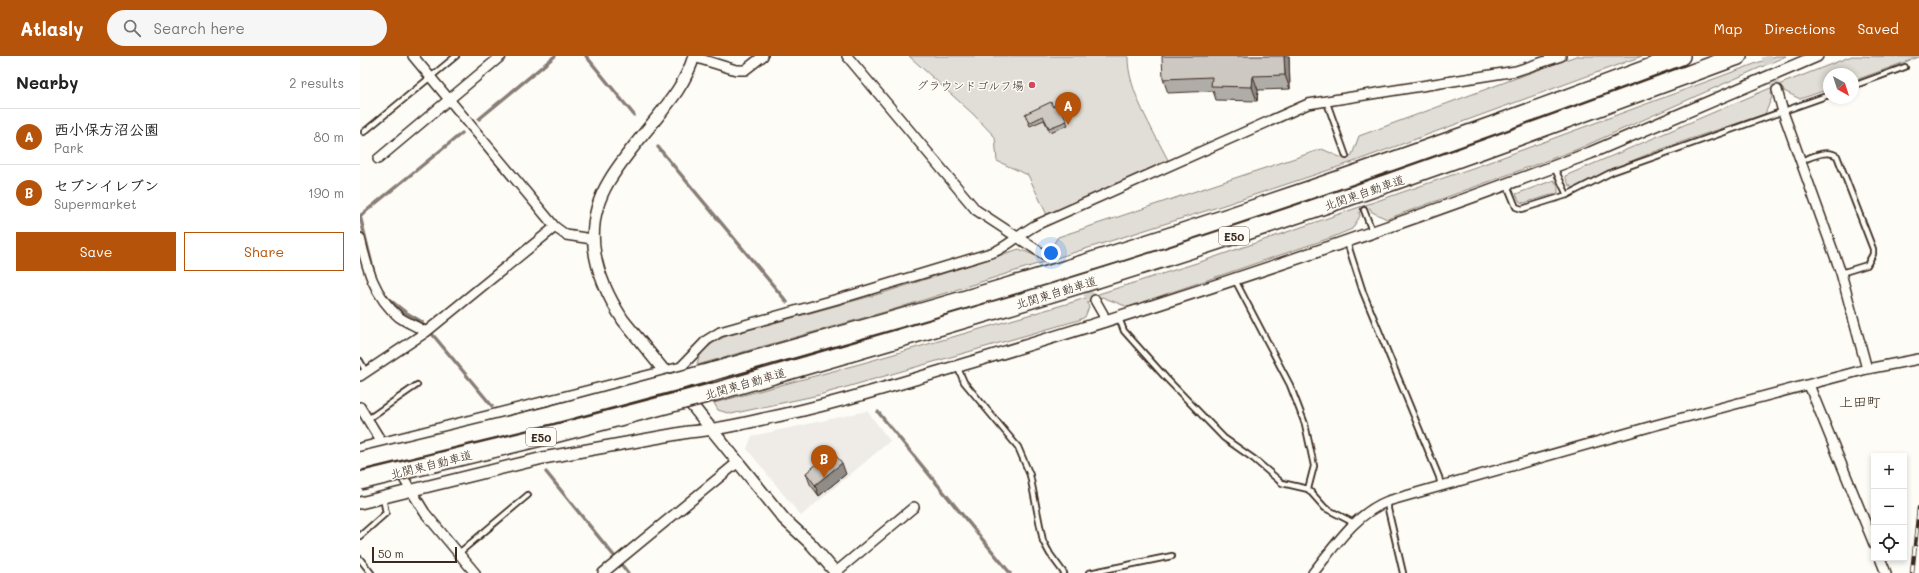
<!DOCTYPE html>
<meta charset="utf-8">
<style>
:root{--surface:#fff;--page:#f6f6f6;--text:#222;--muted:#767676;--line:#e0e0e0;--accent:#b45309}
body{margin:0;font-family:Mali,"Klee One",sans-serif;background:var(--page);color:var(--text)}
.controls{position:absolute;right:12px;bottom:12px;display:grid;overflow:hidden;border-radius:0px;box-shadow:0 2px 6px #0003}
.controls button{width:36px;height:36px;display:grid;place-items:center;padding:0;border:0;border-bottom:1px solid var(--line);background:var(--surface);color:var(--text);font:20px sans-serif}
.compass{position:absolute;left:1463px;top:12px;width:36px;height:36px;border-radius:50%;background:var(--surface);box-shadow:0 2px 6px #0003;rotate:141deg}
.scale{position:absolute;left:12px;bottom:10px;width:85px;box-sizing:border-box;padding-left:4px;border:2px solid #3b2a1e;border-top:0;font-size:11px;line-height:14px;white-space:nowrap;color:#3b2a1e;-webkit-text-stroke:3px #fdfcf7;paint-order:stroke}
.you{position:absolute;left:691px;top:197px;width:14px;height:14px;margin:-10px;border:3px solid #fff;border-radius:50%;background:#1a73e8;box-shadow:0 0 0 6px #1a73e833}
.badge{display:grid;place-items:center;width:26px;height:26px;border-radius:50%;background:var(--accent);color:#fff;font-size:13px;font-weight:700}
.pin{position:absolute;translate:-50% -33px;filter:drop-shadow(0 1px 2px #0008)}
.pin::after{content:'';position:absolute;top:21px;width:14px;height:12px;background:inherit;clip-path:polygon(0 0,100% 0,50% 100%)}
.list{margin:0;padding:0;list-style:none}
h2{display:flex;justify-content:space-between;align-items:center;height:52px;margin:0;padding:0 16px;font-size:17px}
h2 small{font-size:13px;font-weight:400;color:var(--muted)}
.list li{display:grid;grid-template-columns:26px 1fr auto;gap:12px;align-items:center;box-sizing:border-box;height:56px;padding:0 16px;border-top:1px solid var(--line)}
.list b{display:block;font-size:15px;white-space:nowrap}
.list p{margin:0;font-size:13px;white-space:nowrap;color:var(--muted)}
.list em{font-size:13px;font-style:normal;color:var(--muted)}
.actions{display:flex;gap:8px;padding:12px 16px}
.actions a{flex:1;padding:9px 0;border:1px solid var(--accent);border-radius:0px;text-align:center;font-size:14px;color:var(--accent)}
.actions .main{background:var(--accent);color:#fff}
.icon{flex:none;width:22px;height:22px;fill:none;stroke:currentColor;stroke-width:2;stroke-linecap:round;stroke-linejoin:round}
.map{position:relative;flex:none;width:1559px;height:517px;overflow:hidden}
header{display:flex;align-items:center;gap:24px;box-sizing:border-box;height:56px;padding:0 20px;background:var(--accent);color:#fff}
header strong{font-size:19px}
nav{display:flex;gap:22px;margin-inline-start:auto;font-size:14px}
.search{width:280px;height:36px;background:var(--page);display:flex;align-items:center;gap:10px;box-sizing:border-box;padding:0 14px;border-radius:22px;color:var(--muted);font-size:15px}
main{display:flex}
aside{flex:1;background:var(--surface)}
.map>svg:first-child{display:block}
.built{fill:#efece7}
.green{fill:#e1ded7;stroke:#8e847a}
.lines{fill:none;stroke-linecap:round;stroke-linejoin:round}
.stream{stroke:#887d74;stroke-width:3.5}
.minor-tunnel{stroke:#d6d2cc;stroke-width:9;stroke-dasharray:9 4.5;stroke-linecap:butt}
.service-casing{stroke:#3b2a1e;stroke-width:8}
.minor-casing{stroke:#3b2a1e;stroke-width:12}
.tertiary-casing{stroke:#3b2a1e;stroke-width:14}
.motorway-casing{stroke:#3b2a1e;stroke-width:20}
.service{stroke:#fdfcf7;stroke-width:4.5}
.minor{stroke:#fdfcf7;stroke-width:9}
.tertiary{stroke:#fdfcf7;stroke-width:11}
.motorway{stroke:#fdfcf7;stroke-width:17}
.rail-casing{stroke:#3b2a1e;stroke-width:4.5}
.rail{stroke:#fdfcf7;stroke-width:3;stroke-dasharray:9;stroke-linecap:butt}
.motorway-bridge-casing{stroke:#3b2a1e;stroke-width:20;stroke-linecap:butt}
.motorway-bridge{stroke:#fdfcf7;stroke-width:17}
.wall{fill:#b0aca7;stroke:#3b2a1e}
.shaded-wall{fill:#908c88;stroke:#3b2a1e}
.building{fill:#cdc8c2;stroke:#3b2a1e}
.poi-dot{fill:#d1495b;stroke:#fdfcf7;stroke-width:1.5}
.labels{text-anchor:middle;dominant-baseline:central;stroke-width:3;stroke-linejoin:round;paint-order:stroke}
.shield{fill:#fdfcf7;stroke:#75695f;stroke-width:1}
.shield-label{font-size:11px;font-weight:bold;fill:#3b2a1e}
.poi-label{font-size:12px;fill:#3b2a1e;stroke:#fdfcf7;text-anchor:end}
.street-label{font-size:12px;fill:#3b2a1e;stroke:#fdfcf7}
.quarter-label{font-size:14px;fill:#3b2a1e;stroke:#fdfcf7}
</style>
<header>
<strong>Atlasly</strong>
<div class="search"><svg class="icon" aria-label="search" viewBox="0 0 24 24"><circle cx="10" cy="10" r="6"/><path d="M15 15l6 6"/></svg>Search here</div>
<nav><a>Map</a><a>Directions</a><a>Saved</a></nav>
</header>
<main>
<aside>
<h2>Nearby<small>2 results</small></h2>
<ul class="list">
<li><span class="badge">A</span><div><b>西小保方沼公園</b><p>Park</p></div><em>80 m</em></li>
<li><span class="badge">B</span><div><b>セブンイレブン</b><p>Supermarket</p></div><em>190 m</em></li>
</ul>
<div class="actions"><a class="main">Save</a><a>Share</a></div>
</aside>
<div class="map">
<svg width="1559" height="517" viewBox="0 0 1559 517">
<rect width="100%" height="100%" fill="#fdfcf7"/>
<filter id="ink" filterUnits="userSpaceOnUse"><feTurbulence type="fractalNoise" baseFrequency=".025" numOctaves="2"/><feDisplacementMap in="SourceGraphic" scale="8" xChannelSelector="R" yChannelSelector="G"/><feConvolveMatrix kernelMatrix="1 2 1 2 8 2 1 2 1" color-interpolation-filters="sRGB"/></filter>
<g filter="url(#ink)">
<path class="built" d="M 507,355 L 530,385 L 441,460 L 387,393 L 392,380 Z"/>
<path class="green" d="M 549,0 L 768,0 C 767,33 793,74 808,104 L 687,159 L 668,119 L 637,105 L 635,81 L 613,58 Z
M 1216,0 L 1282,0 L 993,106 L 858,151 L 535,253 L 337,309 C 338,295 355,285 367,280 L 526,236 L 659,193 L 676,200 L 680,203 L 693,196 L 690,193 L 698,181 L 962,93 L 982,102 L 992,99 L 999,80 Z
M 1416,0 L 1426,0 L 1218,93 L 1027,163 L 1012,156 L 1010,152 L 999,156 L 1000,160 L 992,173 L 973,181 L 768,251 L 742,241 L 727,247 L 729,251 L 725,261 L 719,264 L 459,339 L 371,358 L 358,354 L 354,347 L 503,307 L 713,246 L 846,204 L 1124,108 Z
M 1492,0 L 1559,1 L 1493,25 L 1493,18 L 1469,18 L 1469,33 L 1440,43 L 1424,35 L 1423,32 L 1411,37 L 1412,41 L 1405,58 C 1340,80 1275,99 1214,132 L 1209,129 L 1205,120 L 1408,33 Z
M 1194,124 L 1198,131 L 1198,137 L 1164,147 L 1160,146 L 1156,138 Z"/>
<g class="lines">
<path class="stream" d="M 226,0 L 274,59
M 119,63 L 195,0
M 298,91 L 427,246
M 15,221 L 0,160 L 102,77
M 27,242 L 45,256 L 62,266
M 73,279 L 132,350
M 518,356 L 650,517
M 186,416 L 255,501
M 261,508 L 268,517"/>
<path class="minor-tunnel" d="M 1406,0 L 1417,34
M 686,200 L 735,244"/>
<defs>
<path id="service" d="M 1493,30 L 1545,11
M 966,44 L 986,100
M 4,76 L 96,0
M 1441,105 C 1452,101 1466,93 1477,100 L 1513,193 L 1513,198 L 1507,209 L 1481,217
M 1194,111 L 1207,139
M 1147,129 L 1156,151 L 1162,153 L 1207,139 L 1252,116 L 1469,39
M 1004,154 L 1012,175
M 987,186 L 1003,236 L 1079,421 L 1081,430
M 875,224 L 930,329 L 945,368 L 954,410 L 948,433
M 759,262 L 764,275 L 806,322 L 864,382 L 894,403 L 922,427 L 948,433 L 965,452 L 994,467
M 0,305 L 6,316
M 597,310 L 604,326 L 658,391 L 670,419 L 683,485 L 690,498 L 704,517
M 8,363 L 57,329
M 1028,445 L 1028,453 L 1043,517
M 0,480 L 26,457 L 23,442
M 99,497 L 168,439
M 0,503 L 11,517
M 729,517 L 812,500"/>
<path id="minor" d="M 53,0 L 195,171 L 206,179 L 232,183
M 487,0 L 616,154 L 686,200
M 334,1 L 376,14 L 385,14 L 403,0
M 1417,34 L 1423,56 L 1481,217 L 1507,313
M 18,103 L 141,0
M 0,182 C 7,212 14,240 39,261 C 47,267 57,270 66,276
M 735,244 L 743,258 L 745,266
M 0,320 L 66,276 L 195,171
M 1449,329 L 1514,488
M 0,351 L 65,457 L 115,517
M 0,392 L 321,311 L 347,284 L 360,276 L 492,239 L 634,196 C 650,189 661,177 676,169 L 948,48 L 1156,15 L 1201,0
M 1520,502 L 1526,517
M 476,516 L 554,451
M 243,517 L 378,406
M 953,517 C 975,490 995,458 1028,445 L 1296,369 L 1507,313 L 1559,303"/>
<path id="tertiary" d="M 334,0 C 326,27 308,48 291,69 C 276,87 261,105 249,125 C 220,173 235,221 263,264 L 424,463 L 451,488 L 476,517
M 0,447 L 183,402 L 328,376 C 354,374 378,369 403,363 C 477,348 550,324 622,303 C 828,241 1030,173 1230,97 L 1457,0"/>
<path id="motorway" d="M 351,316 C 473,281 595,248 716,210 C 920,147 1121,75 1321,0
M 362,334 C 538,283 713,233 887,175 C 1052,121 1215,60 1378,0"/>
</defs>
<use href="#service" class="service-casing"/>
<use href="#minor" class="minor-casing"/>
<use href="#tertiary" class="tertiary-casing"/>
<use href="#motorway" class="motorway-casing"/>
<use href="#service" class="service"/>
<use href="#minor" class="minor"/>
<use href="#tertiary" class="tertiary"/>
<use href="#motorway" class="motorway"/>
<defs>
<path id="rail" d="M 1552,517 L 1559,452"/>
</defs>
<use href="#rail" class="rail-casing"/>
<use href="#rail" class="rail"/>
<defs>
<path id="motorway-bridge" d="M 0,405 L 190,359 L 351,316
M 0,425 L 198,377 L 362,334"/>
</defs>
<use href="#motorway-bridge" class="motorway-bridge-casing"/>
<use href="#motorway-bridge" class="motorway-bridge"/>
</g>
<path class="wall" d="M 929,0 L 930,33 L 898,34 L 897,45 L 856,44 L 853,35 L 808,37 L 803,23 Z
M 699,48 L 708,69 L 690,76 L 684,64 L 670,70 L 666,61 Z
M 446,417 L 486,418 L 459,440 L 450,428 Z"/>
<path class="shaded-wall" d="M 924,0 L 929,0 L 930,33 L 925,19 Z
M 893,20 L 898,34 L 897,45 L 892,31 Z
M 482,407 L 486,418 L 459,440 L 455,429 Z"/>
<path class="building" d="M 802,0 L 924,0 L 925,19 L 893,20 L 892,31 L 851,30 L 852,21 L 803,23 Z
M 691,46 L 693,51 L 699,48 L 707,65 L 689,72 L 683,60 L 669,67 L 665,58 Z
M 472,395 L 482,407 L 455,429 L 446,417 Z"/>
</g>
<circle class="poi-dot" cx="672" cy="29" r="4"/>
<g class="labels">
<g class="shield">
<rect x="859" y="171" width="30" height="18" rx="3"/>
<rect x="166" y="372" width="30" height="18" rx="3"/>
</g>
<g class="shield-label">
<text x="874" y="180">E50</text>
<text x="181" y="381">E50</text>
</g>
<g class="poi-label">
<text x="664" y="29">グラウンドゴルフ場</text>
</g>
<g class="street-label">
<text transform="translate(1004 136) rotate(-19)">北関東自動車道</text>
<text transform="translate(696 236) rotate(-17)">北関東自動車道</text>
<text transform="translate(385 327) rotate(-16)">北関東自動車道</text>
<text transform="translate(71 408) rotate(-14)">北関東自動車道</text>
</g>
<g class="quarter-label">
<text x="1500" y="345">上田町</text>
</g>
</g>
</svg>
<div class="controls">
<button>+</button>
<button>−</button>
<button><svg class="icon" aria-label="locate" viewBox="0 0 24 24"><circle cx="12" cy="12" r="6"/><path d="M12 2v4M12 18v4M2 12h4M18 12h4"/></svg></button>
</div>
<svg class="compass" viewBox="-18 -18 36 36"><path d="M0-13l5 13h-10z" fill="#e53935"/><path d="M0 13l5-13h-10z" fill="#767676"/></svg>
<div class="scale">50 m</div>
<div class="you"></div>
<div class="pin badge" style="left:708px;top:69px">A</div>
<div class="pin badge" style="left:464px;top:422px">B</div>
</div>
</main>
